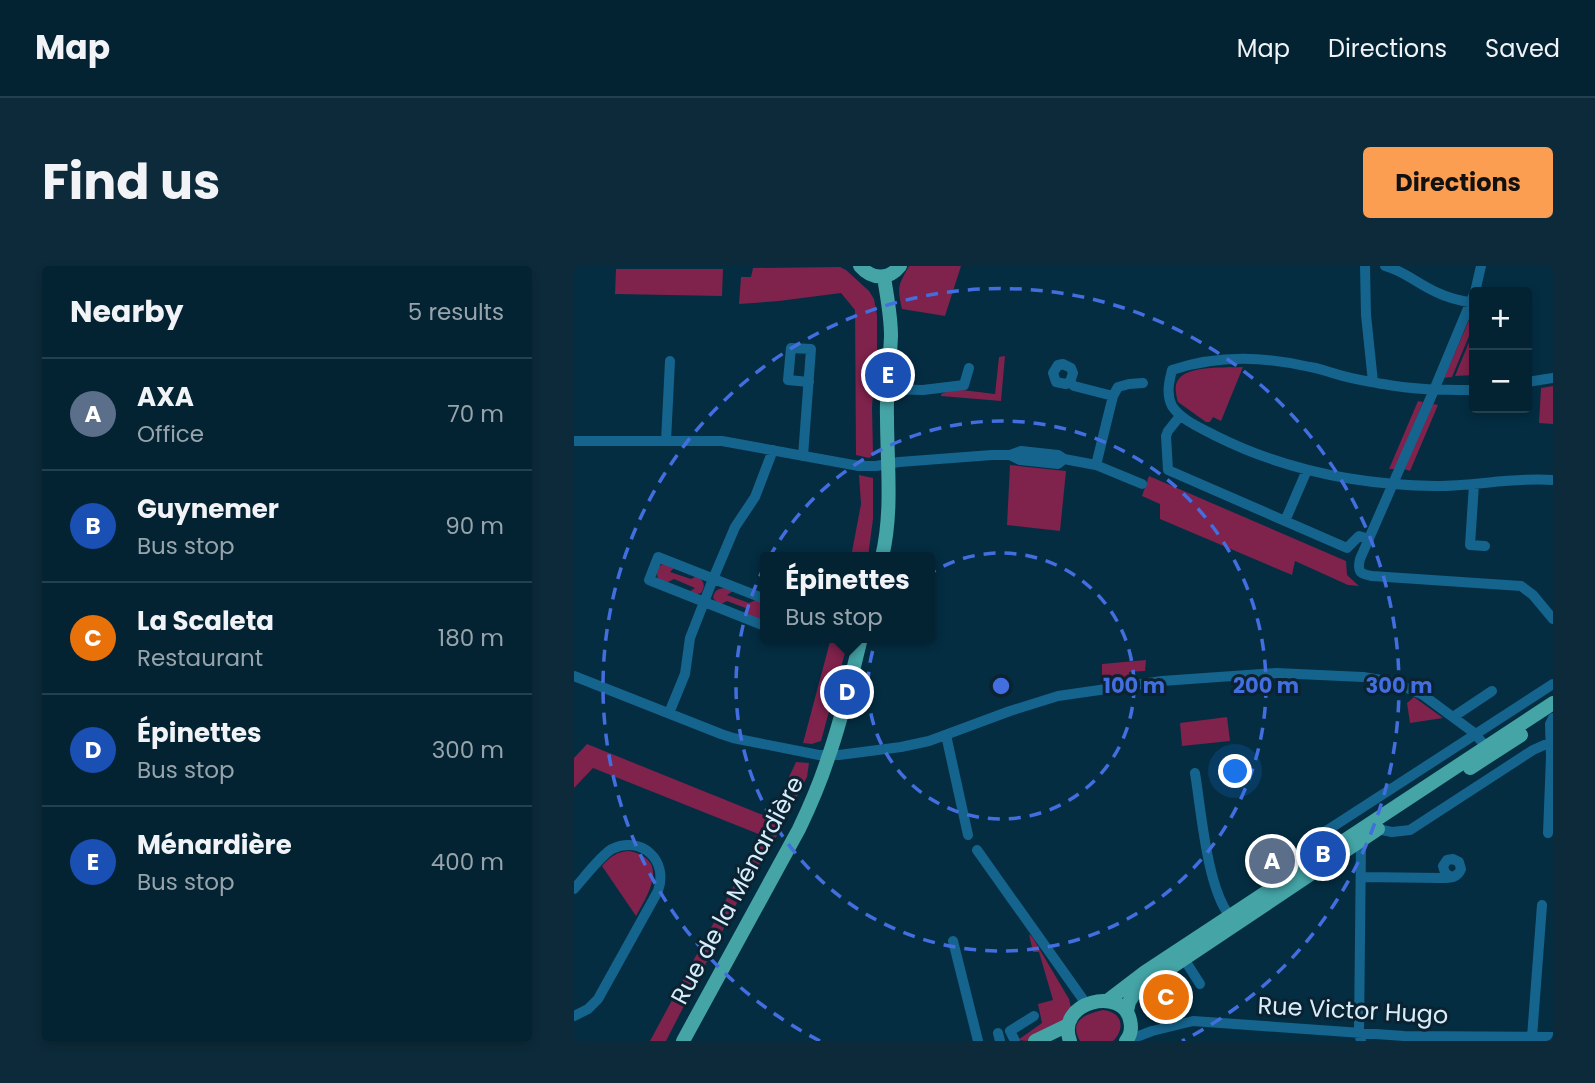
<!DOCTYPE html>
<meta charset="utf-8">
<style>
:root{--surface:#032232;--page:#0d2a3a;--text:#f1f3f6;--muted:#97a4ac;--line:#243f4d;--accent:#fb9e52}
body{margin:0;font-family:Poppins,sans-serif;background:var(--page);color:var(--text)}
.controls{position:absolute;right:21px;top:21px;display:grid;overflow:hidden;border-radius:7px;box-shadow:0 4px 10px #0003}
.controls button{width:63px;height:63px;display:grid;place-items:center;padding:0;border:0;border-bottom:2px solid var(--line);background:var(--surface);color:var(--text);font:35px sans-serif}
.you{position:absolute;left:662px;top:506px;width:24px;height:24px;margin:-18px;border:5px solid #fff;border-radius:50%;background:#1a73e8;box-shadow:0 0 0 10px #1a73e833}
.badge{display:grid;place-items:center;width:46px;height:46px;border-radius:50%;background:var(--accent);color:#fff;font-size:23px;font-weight:700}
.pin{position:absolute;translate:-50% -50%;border:4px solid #fff;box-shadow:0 2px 7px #0006}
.popup{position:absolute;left:186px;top:286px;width:175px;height:91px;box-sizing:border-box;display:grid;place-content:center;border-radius:7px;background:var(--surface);filter:drop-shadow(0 2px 5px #0005);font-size:23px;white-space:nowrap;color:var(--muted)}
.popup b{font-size:26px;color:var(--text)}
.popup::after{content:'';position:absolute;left:50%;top:100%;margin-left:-14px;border:14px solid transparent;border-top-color:var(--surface)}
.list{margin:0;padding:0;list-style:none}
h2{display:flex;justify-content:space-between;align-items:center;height:91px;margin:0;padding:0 28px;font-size:30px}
h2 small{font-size:23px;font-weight:400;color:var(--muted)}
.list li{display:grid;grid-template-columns:46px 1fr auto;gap:21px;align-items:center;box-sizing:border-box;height:112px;padding:0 28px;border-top:2px solid var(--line)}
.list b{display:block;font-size:26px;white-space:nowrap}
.list p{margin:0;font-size:23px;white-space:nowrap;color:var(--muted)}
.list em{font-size:23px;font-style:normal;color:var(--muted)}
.map{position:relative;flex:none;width:979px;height:775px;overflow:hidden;border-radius:7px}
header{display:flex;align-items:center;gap:42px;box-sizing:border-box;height:98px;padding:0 35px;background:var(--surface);border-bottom:2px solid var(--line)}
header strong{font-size:33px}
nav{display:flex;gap:38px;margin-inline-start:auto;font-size:24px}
.intro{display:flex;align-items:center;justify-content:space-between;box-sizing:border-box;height:168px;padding:0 42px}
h1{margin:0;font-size:49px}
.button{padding:18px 32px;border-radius:7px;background:var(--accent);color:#111;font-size:24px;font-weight:700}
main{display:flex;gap:42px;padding:0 42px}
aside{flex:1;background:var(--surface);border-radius:7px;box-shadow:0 4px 10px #0003}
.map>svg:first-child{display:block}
.green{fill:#7f224c}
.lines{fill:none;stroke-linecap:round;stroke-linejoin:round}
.minor{stroke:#15648d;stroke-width:10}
.major{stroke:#44a4a6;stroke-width:14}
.ring{fill:none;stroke:#426edf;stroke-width:3.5;stroke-dasharray:12 9}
.labels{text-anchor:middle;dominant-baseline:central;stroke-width:6;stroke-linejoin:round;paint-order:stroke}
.street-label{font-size:24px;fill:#d8edfb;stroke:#0b2230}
.centre{fill:#426edf;stroke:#0b2230;stroke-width:3.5}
.ring-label{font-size:21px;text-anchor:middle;font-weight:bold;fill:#426edf;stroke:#0b2230;stroke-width:6;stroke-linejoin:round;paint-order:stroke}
</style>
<header>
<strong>Map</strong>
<nav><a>Map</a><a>Directions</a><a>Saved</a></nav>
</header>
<div class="intro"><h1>Find us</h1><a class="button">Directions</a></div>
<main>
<aside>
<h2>Nearby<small>5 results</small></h2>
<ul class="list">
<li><span class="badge" style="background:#5c6f8a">A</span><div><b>AXA</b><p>Office</p></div><em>70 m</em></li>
<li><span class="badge" style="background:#1a4fb4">B</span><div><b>Guynemer</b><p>Bus stop</p></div><em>90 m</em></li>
<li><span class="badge" style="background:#e8710a">C</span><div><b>La Scaleta</b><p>Restaurant</p></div><em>180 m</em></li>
<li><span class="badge" style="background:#1a4fb4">D</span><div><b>Épinettes</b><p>Bus stop</p></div><em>300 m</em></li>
<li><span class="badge" style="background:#1a4fb4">E</span><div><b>Ménardière</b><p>Bus stop</p></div><em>400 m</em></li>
</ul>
</aside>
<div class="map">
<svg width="979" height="775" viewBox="0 0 979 775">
<rect width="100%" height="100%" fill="#042d42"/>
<path class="green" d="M 335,0 L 387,0 L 371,50 L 328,43 C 323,20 324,20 335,0 Z
M 266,1 L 272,4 L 295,25 L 300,33 L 303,49 L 303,84 L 298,141 L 299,187 L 298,190 L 295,192 L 282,189 L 281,44 L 267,27 L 205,35 L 165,38 L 167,11 L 177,11 L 179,2 Z
M 42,3 L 149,3 L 148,30 L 41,28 Z
M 898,51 L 900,53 L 900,58 L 878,111 L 870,112 L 896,52 Z
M 900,64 L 900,109 L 881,110 Z
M 431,90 L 427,135 L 367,130 L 367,128 L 380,123 L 421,128 L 425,91 Z
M 669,101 L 647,155 L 639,151 L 636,156 L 632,156 L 604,136 C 602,129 600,120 604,114 C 613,99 653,102 669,101 Z
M 979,120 L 979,158 L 965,157 L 967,122 Z
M 844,135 L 849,136 L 821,203 L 815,203 Z
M 859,138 L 864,139 L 836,205 L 830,203 Z
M 436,199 L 492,205 L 486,265 L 433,259 Z
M 285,209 L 299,212 L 299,253 L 294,291 L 277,291 L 287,238 Z
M 575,210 L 772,295 L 773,309 L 785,320 L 774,319 L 721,295 L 718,309 L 586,253 L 586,238 L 568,230 Z
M 90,297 L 102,300 L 96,306 L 117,313 L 123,310 C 130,315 132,319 127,327 L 123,328 L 113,327 L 121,322 L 100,313 L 90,318 C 81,311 79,304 90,297 Z
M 150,322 L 159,325 L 153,329 L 175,337 L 184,333 L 191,335 L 191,359 L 169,347 L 174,343 L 153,335 L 145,339 L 139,332 C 140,325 143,323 150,322 Z
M 257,372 L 275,372 L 247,475 L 238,478 L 229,477 Z
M 572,394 L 571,405 L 555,406 L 555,413 L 528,416 L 528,398 Z
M 840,431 L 869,452 L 836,457 L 833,437 Z
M 653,451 L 656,475 L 608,480 L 606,457 Z
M 13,478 L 196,552 L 222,496 L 235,497 L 233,511 L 200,575 L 170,623 L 92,775 L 76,775 L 187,569 L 19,502 L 0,522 L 0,492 Z
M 55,585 C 96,593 75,627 62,650 L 28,600 C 36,591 42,586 55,585 Z
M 455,668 L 459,672 L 495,733 L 497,742 L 490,754 L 471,765 L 453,775 L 444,774 L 468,757 L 464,738 L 479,734 L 465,686 L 459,686 Z
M 529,744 C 548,746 552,762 539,775 L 506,775 C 494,754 512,748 529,744 Z"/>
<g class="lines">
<path class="minor" d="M 791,0 L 792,49 L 799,116
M 811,0 C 830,5 844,18 862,26 C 874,32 887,35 900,37
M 901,26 L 907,0
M 900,28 L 860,124 L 786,293 C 783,306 786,308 798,310 L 947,320 L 959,329 L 979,353
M 496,116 L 499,107 L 497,102 L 489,98 L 484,99 L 479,107 L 482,116 L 492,118 L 496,116 L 500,120 L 539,130
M 953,116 L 979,112
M 313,123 L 349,124 L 390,119 L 395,102
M 900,124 C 870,124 839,124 809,118 C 793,115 777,113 762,108 C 753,106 745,102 736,101 C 689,90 643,89 598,104 C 595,116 592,128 598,140 C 607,154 627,162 642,170 C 710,204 786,219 862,220 C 902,220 940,211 979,214
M 606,150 L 594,165 L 592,170 L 594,204 L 773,282 L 785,270 L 795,273
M 0,175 L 148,175 L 285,200 L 302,200 L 325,196 L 418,189 L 436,189 L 447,185 L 484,189 L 490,193 L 522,199 L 568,218
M 92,175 L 96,95
M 436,189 L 446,194 L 484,198 L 490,193
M 229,190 L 237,83 L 217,82 L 214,114 L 235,116
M 522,199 L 539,130 L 544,121 L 555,118 L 569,117
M 900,218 L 896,279 L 911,280
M 711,255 L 733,204
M 191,333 L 84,291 L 75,314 L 191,360
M 0,410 L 147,468 L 159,472 L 245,489 L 265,489 L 327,481 L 355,475 L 436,445 L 484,430 L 588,415 L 702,407 L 789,411 L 819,416 L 849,429 L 876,449 L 899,466 L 916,485
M 95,447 L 111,408 L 116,372 L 139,313 L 161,261 L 181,231 L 199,184
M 879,451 L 918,425
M 372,469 L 394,569
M 621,507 C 627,543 633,623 656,650
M 803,563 L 818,566 L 836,564 L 959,484 L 977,476
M 974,567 L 977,491 L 976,458 L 979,452
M 787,575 L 785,767 L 787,775
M 403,584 L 513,739
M 731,600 C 726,593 723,588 729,580 L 979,418
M 787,611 L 867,612 C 876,612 884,612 887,603 L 885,596 L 879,593 L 873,594 L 869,600 L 871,607 L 877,611
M 0,623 C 9,613 27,589 38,583 C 67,569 95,594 84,625 L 24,733 L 14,743 L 0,750
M 379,675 L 404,775
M 610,693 L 626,718
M 424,767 L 426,775
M 958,771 L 968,639
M 441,775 L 436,765 L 460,750
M 552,775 L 578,765 L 619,755 L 830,770 L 979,771"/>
<path class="major" d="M 286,0 C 298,14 315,14 326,0
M 308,291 C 319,245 313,198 313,151 C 312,124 316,97 317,70 C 317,50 313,31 310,11
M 896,502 L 947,469
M 533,735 L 571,706 L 979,437
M 553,745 L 555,736 L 562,725 L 804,563
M 109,775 L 225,563 C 236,540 246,517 254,492 C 268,453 277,412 287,372
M 461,775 L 494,759
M 496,775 C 481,735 549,720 556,754 C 558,762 557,769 552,775"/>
</g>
<g class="ring">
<circle cx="427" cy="420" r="133"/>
<circle cx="427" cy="420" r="265"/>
<path d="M246 775A398 398 0 1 1 608 775"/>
</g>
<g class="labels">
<g class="street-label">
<text transform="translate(163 624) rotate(-62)">Rue de la Ménardière</text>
<text transform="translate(779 744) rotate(3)">Rue Victor Hugo</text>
</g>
</g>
<circle cx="427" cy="420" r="10" class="centre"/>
<g class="ring-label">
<text x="560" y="427">100 m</text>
<text x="692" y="427">200 m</text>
<text x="825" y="427">300 m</text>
</g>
</svg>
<div class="controls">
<button>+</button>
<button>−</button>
</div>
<div class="you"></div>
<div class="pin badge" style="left:698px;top:595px;background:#5c6f8a">A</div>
<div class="pin badge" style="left:749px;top:588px;background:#1a4fb4">B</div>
<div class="pin badge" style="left:592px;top:731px;background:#e8710a">C</div>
<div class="pin badge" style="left:273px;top:426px;background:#1a4fb4">D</div>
<div class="popup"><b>Épinettes</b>Bus stop</div>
<div class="pin badge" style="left:314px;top:109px;background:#1a4fb4">E</div>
</div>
</main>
